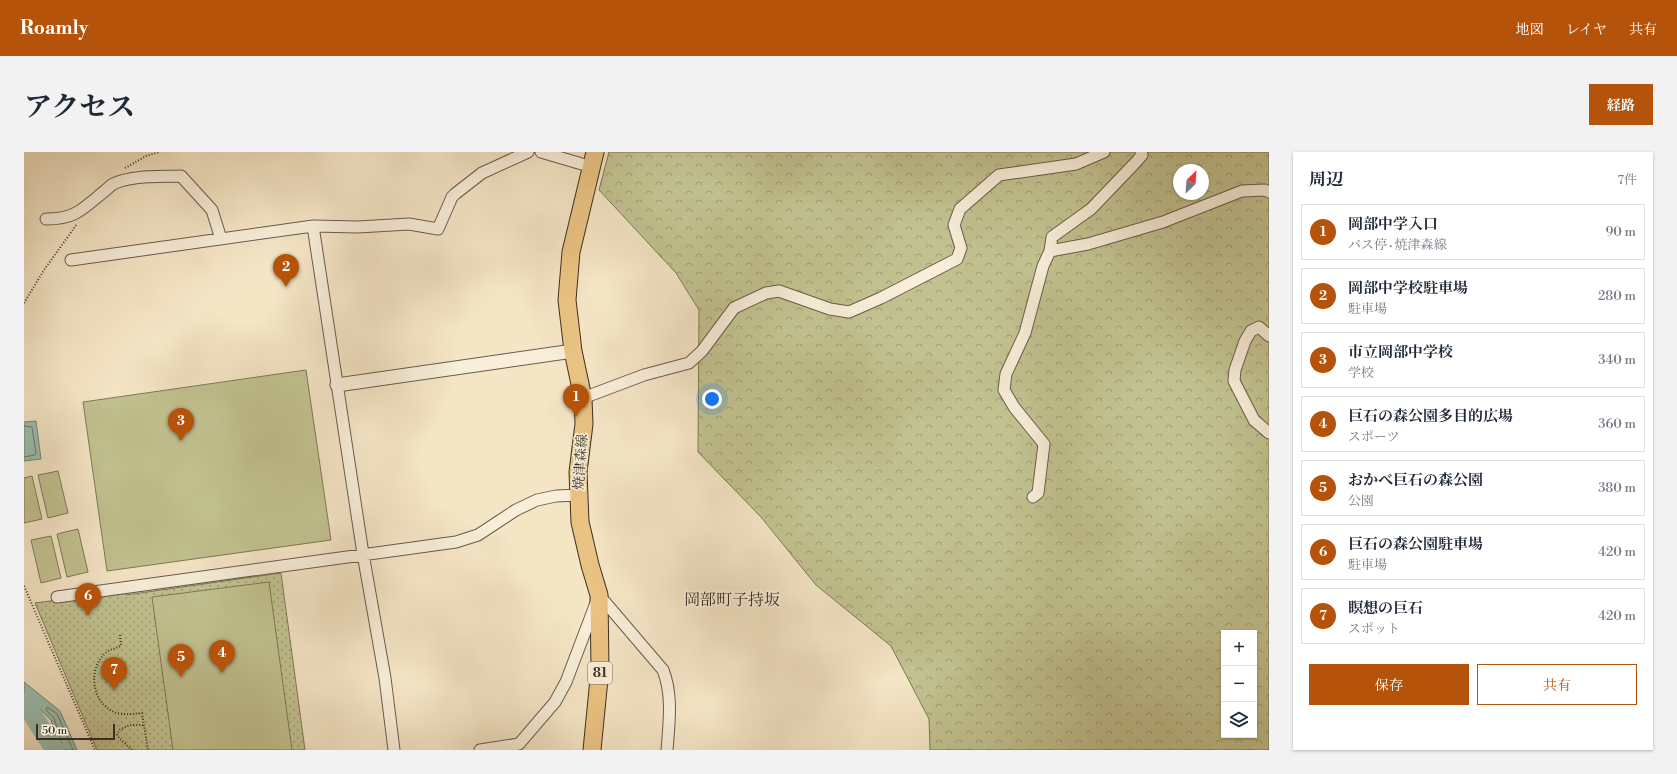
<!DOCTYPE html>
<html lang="ja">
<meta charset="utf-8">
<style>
:root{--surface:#fff;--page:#f2f2f3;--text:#1f2937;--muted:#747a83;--line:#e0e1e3;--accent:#b45309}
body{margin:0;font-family:"Libre Bodoni","Noto Serif JP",serif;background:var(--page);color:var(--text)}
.controls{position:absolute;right:12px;bottom:12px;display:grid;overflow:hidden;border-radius:0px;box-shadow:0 1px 3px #0004}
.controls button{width:36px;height:36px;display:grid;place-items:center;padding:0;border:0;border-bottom:1px solid var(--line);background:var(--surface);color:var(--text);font:20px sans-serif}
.compass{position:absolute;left:1149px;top:12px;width:36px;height:36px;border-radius:50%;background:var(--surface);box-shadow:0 1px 3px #0004;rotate:25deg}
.scale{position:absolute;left:12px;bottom:10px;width:79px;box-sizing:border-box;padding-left:4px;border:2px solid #3b2f22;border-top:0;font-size:11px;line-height:14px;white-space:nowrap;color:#3b2f22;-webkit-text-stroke:3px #f8eed9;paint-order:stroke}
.you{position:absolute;left:688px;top:247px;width:14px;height:14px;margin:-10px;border:3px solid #fff;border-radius:50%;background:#1a73e8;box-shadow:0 0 0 6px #1a73e833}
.badge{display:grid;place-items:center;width:26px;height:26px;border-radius:50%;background:var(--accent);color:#fff;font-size:13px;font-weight:700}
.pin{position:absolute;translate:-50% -33px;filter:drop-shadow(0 1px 2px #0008)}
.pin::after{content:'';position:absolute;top:21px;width:14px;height:12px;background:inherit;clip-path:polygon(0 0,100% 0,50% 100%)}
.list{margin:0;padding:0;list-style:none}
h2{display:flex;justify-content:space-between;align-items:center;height:52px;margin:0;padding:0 16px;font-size:17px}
h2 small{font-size:13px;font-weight:400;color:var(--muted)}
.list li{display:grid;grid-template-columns:26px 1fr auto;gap:12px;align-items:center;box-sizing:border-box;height:56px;margin:0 8px 8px;padding:0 8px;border:1px solid var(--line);border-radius:0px}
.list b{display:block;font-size:15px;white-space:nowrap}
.list p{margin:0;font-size:13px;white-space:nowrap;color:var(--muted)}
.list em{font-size:13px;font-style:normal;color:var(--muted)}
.actions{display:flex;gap:8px;padding:12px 16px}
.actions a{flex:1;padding:9px 0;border:1px solid var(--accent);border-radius:0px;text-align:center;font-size:14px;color:var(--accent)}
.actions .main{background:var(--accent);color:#fff}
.icon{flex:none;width:22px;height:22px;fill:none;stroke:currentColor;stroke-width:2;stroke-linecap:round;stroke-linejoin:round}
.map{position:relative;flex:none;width:1245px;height:598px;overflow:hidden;border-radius:0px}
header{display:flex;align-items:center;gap:24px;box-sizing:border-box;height:56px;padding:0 20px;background:var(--accent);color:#fff}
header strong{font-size:19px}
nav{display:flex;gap:22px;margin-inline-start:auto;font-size:14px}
.intro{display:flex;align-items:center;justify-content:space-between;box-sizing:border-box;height:96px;padding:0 24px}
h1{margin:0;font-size:28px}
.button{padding:10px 18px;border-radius:0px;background:var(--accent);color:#fff;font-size:14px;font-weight:700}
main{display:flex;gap:24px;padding:0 24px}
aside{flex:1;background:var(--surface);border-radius:0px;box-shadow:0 1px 3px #0004}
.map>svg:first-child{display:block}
.grass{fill:url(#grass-dots);stroke:#7e7859}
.forest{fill:url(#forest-crowns);stroke:#7e7859;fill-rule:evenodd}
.garden{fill:#c2c290;stroke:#7e7859}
.water{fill:#9cbfb1;stroke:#758578}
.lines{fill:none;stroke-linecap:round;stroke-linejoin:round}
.shore{stroke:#6c776a;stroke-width:1}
.river{stroke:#9cbfb1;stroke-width:19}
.minor-casing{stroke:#695c4b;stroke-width:13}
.tertiary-casing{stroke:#695c4b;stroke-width:15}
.primary-casing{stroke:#3b2f22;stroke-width:19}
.path{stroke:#3b2f22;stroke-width:2;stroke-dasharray:1 2;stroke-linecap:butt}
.minor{stroke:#f8eed9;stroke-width:11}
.tertiary{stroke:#f8eed9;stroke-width:13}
.primary{stroke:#eac282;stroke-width:17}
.labels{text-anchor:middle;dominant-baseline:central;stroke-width:3.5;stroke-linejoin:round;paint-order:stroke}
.shield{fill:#f8eed9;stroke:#746859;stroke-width:1}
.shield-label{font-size:13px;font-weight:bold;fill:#3b2f22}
.street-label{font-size:14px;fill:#3b2f22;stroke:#f8eed9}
.quarter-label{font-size:16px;fill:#3b2f22;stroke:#f8eed9}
</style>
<header>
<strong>Roamly</strong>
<nav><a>地図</a><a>レイヤ</a><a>共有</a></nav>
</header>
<div class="intro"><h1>アクセス</h1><a class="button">経路</a></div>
<main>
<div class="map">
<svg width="1245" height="598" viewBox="0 0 1245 598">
<defs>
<pattern id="grass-dots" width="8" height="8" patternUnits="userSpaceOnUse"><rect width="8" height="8" fill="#c2c290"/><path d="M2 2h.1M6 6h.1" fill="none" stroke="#9f9e75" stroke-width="1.8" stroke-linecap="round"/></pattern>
<pattern id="forest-crowns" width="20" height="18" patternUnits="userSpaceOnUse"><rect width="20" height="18" fill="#c2c290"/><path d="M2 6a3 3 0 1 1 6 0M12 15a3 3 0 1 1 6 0" fill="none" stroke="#9f9e75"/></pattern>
</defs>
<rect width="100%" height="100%" fill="#f4e5c5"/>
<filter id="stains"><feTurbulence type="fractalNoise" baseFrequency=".005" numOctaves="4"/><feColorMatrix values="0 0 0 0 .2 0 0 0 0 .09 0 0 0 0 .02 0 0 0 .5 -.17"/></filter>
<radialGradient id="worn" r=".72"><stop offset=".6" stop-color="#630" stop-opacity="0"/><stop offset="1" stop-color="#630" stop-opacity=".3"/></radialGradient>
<path class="grass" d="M 257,421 L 281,598 L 73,598 L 11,451 L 101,439 L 102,443 Z"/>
<path class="forest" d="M 585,0 L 1245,0 L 1245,598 L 906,598 L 905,567 L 867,494 L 792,433 L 737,365 L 674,300 L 675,158 L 652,121 L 575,38 ZM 1155,18 L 1179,18 L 1179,42 L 1155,42 ZM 1200,481 L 1230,481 L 1230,583 L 1200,583 Z"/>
<path class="garden" d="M 282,218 L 307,388 L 83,419 L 59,250 Z
M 34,319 L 44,361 L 24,366 L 14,323 Z
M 8,324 L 18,367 L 0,371 L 0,326 Z
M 54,377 L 64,420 L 43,425 L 33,382 Z
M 27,384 L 37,426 L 17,431 L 7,388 Z
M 245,430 L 268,598 L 149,598 L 128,445 Z"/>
<path class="water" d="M 12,269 L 17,307 L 0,309 L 0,270 Z
M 0,530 L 36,559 L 53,598 L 37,598 L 27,568 L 0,542 Z"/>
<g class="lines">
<path class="shore" d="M 0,274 L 8,275 L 12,301 L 11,303 L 0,305
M 40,598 L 30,566 L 22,558 L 23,555 L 33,562 L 49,598"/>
<path class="river" d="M 0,550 L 31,598"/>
<defs>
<path id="minor" d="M 517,0 L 568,15
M 22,67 C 49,67 57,59 77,42 C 81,39 85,35 89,32 C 108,23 136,25 157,24 L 188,58 L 197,87
M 289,74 L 339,402 L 361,526 L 370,598
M 1026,99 L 1064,92 L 1139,70 L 1218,39 L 1241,38 L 1245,40
M 47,108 L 289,74 L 334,75 L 385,72 L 414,77 L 428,45 L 431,42 L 458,21 L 504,0
M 1245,184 L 1235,175 L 1227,179 L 1221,189 L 1211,218 L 1210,229 L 1230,268 L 1245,281
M 559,246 L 620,223 L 665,211 L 678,199 L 710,156 L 742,141 L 755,139 L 806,157 L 825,160 L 857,146 L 933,107 L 937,96 L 930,73 L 936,57 L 975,23 L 1052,12 L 1080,0
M 1009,345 L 1014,341 L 1020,292 L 990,255 L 980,238 L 982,222 L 1001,181 L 1019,114 L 1026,99 L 1028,85 L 1067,57 L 1112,10 L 1118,3 L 1117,0
M 33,445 L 432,390 L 454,383 L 492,358 L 513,348 L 532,344 L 554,343
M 456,598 L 495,592 L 531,550 L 542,530 L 575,443 L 639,518 C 649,543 645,572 643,598"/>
<path id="tertiary" d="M 313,233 L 549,199"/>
<path id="primary" d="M 568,598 L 576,517 L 575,443 L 566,413 L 556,370 L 554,320 L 560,272 L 559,246 L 549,199 L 543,148 L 547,100 L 571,0"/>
</defs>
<use href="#minor" class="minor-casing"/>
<use href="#tertiary" class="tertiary-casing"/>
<use href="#primary" class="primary-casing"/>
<path class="path" d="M 101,16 L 122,4 L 135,0
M 0,151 L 20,118 L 53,72
M 0,434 L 71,598
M 96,483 L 97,494 C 92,496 87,497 83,500 C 62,516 68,554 93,561 C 102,563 109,562 118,561 L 124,598
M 108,598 L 96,587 L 93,583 L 95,578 L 106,573 L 119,573"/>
<use href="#minor" class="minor"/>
<use href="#tertiary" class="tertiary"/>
<use href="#primary" class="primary"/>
</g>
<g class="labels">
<rect class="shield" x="564" y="510" width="24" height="22" rx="3"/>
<g class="shield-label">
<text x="576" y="521">81</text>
</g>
<g class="street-label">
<text transform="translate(557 310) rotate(-86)">焼津森線</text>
</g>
<g class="quarter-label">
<text x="708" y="448">岡部町子持坂</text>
</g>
</g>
<rect width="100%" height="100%" filter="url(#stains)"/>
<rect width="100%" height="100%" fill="url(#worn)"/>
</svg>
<div class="controls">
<button>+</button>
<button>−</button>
<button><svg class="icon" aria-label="layers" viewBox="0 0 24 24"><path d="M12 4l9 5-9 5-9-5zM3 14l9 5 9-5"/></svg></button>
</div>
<svg class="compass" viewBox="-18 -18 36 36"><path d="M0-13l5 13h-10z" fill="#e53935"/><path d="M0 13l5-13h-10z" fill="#747a83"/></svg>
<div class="scale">50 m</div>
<div class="you"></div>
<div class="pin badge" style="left:552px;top:265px">1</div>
<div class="pin badge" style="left:262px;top:135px">2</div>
<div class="pin badge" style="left:157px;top:289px">3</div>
<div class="pin badge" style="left:198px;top:521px">4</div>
<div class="pin badge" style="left:157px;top:525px">5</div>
<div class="pin badge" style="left:64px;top:464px">6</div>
<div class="pin badge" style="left:90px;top:538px">7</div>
</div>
<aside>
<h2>周辺<small>7件</small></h2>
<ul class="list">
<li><span class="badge">1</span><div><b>岡部中学入口</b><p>バス停 · 焼津森線</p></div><em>90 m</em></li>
<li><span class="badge">2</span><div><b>岡部中学校駐車場</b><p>駐車場</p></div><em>280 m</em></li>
<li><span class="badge">3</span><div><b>市立岡部中学校</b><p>学校</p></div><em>340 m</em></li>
<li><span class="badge">4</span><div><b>巨石の森公園多目的広場</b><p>スポーツ</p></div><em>360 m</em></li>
<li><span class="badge">5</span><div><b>おかべ巨石の森公園</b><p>公園</p></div><em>380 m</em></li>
<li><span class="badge">6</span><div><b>巨石の森公園駐車場</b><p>駐車場</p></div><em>420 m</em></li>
<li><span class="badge">7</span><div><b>瞑想の巨石</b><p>スポット</p></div><em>420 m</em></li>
</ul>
<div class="actions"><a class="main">保存</a><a>共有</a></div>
</aside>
</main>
